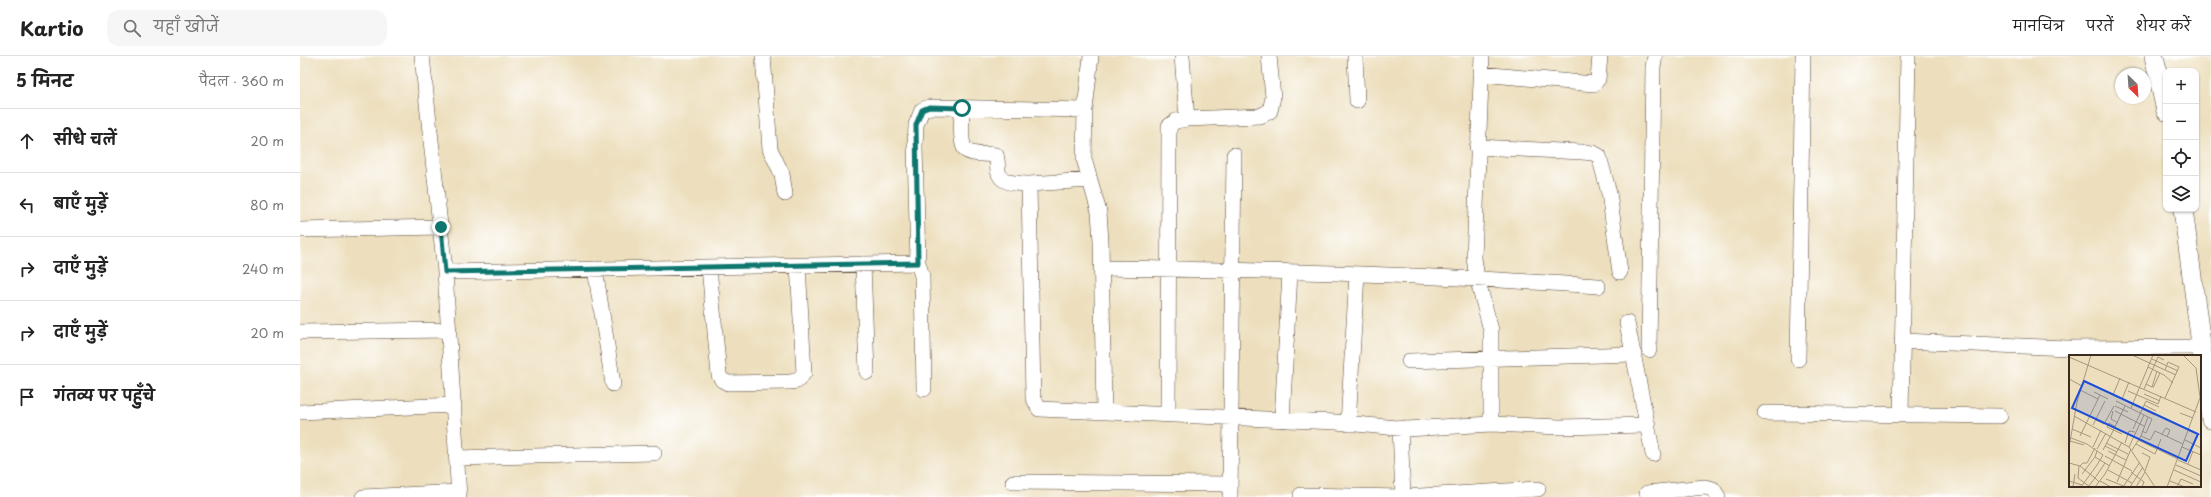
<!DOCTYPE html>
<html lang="hi">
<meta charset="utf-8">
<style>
:root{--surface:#fff;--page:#f6f6f6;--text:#222;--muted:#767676;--line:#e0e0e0}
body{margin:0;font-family:"Playpen Sans","Playpen Sans Deva",sans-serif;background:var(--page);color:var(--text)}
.controls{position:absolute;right:12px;top:12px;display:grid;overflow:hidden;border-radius:8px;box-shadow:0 1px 3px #0004}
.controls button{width:36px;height:36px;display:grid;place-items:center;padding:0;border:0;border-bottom:1px solid var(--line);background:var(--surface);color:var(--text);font:20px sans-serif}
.compass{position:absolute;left:1815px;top:12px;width:36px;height:36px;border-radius:50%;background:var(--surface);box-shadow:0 1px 3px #0004;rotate:155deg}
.stop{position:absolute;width:12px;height:12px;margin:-9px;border:3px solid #0f766e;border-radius:50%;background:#fff}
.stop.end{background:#0f766e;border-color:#fff;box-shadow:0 1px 4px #0008}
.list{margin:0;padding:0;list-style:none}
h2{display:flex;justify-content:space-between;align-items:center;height:52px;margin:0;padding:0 16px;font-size:17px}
h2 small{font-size:13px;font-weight:400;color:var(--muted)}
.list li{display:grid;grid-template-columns:26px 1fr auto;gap:12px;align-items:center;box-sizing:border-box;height:64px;padding:0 16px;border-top:1px solid var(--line)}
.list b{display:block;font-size:15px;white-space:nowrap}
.list em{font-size:13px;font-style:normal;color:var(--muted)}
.icon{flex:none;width:22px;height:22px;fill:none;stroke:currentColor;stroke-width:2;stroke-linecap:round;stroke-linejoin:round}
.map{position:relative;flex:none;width:1911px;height:441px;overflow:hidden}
header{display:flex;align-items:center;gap:24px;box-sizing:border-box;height:56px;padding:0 20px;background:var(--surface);border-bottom:1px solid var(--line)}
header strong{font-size:19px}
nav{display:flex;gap:22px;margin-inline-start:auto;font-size:14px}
.search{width:280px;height:36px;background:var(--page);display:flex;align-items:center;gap:10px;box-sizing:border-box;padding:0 14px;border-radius:12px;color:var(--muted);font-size:15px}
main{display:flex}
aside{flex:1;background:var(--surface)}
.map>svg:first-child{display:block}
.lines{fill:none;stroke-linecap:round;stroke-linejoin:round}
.minor-casing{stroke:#564536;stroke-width:16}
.major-casing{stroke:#564536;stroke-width:20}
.minor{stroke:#fff;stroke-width:15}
.major{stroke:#fff;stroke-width:19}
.route{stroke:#0f766e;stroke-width:5}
.inset-road{fill:none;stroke:#a6977d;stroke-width:1}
.view{fill:#1d4ed8;fill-opacity:0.15;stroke:#1d4ed8;stroke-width:2}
.inset-edge{fill:none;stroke:#3b2a1e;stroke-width:2}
</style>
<header>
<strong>Kartio</strong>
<div class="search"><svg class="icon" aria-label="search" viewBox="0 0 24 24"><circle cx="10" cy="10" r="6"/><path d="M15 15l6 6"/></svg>यहाँ खोजें</div>
<nav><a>मानचित्र</a><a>परतें</a><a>शेयर करें</a></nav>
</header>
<main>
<aside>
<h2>5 मिनट<small>पैदल · 360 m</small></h2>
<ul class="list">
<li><svg class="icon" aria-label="ahead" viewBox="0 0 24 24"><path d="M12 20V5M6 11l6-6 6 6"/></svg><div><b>सीधे चलें</b></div><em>20 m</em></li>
<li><svg class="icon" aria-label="left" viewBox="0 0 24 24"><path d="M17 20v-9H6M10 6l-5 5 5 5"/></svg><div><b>बाएँ मुड़ें</b></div><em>80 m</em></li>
<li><svg class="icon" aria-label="right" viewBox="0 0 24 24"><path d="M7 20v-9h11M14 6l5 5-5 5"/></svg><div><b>दाएँ मुड़ें</b></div><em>240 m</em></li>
<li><svg class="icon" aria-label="right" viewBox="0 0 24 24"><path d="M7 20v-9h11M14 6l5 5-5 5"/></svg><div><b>दाएँ मुड़ें</b></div><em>20 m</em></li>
<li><svg class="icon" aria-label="arrive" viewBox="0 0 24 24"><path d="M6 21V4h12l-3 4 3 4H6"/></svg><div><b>गंतव्य पर पहुँचे</b></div></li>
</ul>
</aside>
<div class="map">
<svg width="1911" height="441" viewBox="0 0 1911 441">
<rect width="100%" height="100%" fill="#fff"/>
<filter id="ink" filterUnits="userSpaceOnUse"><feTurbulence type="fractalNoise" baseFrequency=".025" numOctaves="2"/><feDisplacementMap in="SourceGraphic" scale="8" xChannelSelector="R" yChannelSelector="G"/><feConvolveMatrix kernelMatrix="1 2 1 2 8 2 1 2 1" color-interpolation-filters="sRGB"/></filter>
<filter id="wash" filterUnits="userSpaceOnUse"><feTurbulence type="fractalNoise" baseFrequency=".012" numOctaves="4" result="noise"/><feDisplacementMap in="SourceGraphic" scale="16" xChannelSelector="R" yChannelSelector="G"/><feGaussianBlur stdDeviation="0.9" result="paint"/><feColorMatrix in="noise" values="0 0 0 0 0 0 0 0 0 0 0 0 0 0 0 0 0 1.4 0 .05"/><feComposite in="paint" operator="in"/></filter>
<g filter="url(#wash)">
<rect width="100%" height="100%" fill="#eddfbd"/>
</g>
<g filter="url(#ink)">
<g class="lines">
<defs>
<path id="minor" d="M 122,0 L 145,216 L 159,441
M 463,0 L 470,93 L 482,118 L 485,138
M 1055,0 L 1057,45
M 1182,0 L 1174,202 L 1177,222 L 1191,274 L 1191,368
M 1181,18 L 1294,28 L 1298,23 L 1300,0
M 662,52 C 662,61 659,91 667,95 C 675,100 687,97 696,99 C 698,104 697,110 698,115 C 701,129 718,127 729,128
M 785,54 L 784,103 L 799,156 L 801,185 L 804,356
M 887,63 L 960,60 L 970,55 L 973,41 L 969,0
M 1177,91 L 1282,96 L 1293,97 L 1299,100 L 1309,137 L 1320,216
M 790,124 L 729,128 L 733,341 L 739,353 L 1036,366 L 1107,373 L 1191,368 L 1260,371 L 1348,369
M 0,174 L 141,171
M 618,207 L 622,220 L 624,333
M 563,208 L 567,316
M 409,211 L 419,319 L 422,324 L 428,327 L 490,326 L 497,325 L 504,317 L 498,209
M 801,212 C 967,214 1132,219 1298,230
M 295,213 L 313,328
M 145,216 L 618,207 L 615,91 L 616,69 L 622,54 L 629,51 L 785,54 L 791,0
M 1327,267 L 1353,398
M 0,276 L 149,274
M 1602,285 L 1767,292 L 1902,291
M 1349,294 L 1353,11 L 1355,0
M 1498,303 L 1503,0
M 1109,305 L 1334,298
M 0,356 L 154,349
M 1465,357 L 1700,360
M 868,358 L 869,70 L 876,65 L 887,63 L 882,0
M 1601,359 L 1608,0
M 982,364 L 990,216
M 1048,368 L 1057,218
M 1100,372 L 1103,441
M 157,402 L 354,397
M 713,426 L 930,428
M 1347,437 L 1405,431 L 1413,433 L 1418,441
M 1001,439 L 1103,441 L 1238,433
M 63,441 L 159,436
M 930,441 L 934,99"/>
<path id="major" d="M 1854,0 L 1866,55
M 1883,153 L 1911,363"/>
</defs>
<use href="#minor" class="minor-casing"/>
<use href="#major" class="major-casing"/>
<use href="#minor" class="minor"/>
<use href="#major" class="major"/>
</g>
</g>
<g class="lines" filter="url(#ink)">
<path class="route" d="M 141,171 L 145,216 L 618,207 L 616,69 L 622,54 L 629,51 L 662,52"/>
</g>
<g transform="translate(1769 299)">
<rect width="132" height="132" fill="#eddfbd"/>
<path class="inset-road" d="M 63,0 L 107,20M 114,0 L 127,13 L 131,42M 0,2 L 127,57M 83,4 L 109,16M 79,12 L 95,20 L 104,28M 96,15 L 99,7 L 110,12 L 96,43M 0,24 L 13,31M 77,29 L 83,32 L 88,16M 84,33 L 91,18M 75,34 L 89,2 L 95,5M 11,35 L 29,44M 59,36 L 89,49 L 92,41M 25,37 L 39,44M 75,39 L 91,46M 49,42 L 44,40 L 51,23M 53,44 L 60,27M 55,45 L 69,52M 47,46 L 83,64 L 77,78 L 73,76M 75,50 L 87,56M 46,51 L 59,57M 62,53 L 84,0M 73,54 L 86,60M 44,56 L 42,64 L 49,68M 46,56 L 75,71M 111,58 L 124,63M 5,61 L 60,92 L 86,132M 27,65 L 35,69 L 45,51M 24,70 L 36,46M 47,72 L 40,68 L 38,72 L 53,79M 3,74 L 22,82M 64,74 L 77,46 L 90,52M 120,76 L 132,80M 93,79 L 97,73 L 101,75 L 98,82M 42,80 L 56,51M 11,81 L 31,40M 72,81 L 79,62M 2,83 L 18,89 L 28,96M 69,85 L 109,104M 116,85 L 132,93M 1,86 L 15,90M 37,88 L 59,99M 56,88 L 60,76 L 66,77M 67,89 L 86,99 L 92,84M 36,91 L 48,97M 0,92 L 8,47 L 22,0M 24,92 L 32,75M 60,92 L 75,60M 113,92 L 132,100M 28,94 L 37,78M 34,95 L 42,80M 63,95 L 72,81 L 81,85 L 86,76 L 114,89M 39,96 L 57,105M 73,98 L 81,102 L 76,116M 36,101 L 63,116M 109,105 L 132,115M 0,108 L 11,111 L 26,123 L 19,132M 119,109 L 124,96M 107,110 L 132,121M 10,111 L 9,123 L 21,132M 11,111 L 14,108 L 18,108 L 26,93M 39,115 L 63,128M 105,115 L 132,127M 62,117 L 75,127 L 73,132M 13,119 L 26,102M 37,124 L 57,132M 0,126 L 13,130M 31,126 L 42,132M 101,126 L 116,132M 30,127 L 26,123 L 36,108M 48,127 L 62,94M 4,132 L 6,119M 12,132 L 28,110 L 34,100 L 28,96 L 26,102 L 41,111M 26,132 L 36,119 L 53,87M 54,132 L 71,107M 61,132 L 74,112M 67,132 L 76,117M 98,132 L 132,40M 108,132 L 112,124 L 124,129"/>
<path class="view" d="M 15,26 L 129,79 L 117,106 L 3,53 Z"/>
<rect width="132" height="132" class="inset-edge"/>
</g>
</svg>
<div class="controls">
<button>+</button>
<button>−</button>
<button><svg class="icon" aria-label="locate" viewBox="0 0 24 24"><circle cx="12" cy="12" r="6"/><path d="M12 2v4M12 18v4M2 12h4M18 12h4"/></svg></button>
<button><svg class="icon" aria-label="layers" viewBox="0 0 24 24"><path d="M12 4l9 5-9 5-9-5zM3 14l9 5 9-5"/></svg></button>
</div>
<svg class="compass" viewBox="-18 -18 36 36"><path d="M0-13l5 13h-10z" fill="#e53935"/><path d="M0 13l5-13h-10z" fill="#767676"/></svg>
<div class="stop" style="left:662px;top:52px"></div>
<div class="stop end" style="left:141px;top:171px"></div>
</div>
</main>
